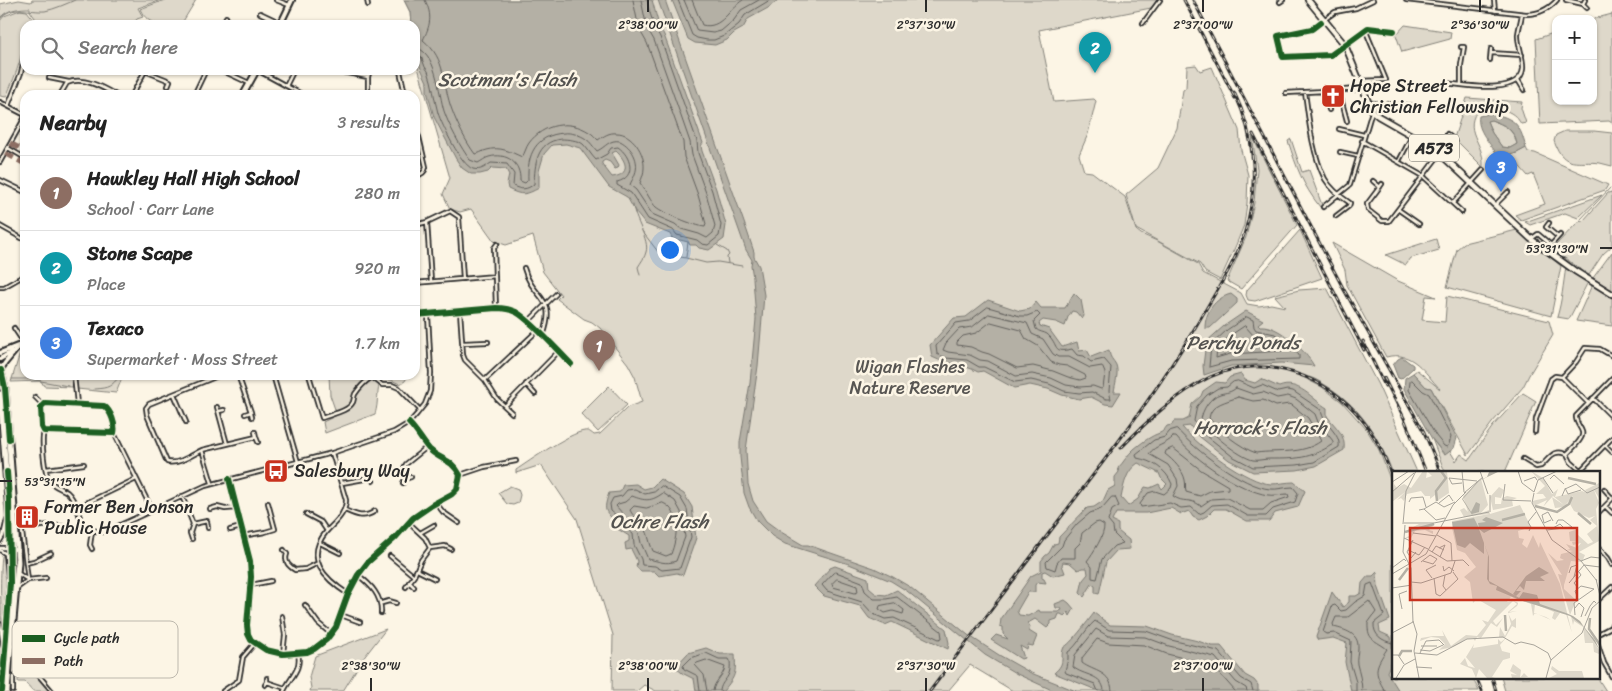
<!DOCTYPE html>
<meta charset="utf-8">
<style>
:root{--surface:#fff;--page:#f2f2f2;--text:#222;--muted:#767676;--line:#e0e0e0;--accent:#1a73e8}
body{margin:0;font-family:Sriracha,sans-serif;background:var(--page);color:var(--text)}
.controls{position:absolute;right:15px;top:15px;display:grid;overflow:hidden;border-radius:10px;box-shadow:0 1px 4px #0004}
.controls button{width:45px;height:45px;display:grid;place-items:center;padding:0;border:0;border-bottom:1px solid var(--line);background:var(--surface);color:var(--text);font:25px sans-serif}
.you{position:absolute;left:669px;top:249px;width:18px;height:18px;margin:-12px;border:4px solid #fff;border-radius:50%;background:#1a73e8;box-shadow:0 0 0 8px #1a73e833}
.badge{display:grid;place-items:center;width:32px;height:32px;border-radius:50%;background:var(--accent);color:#fff;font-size:16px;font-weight:700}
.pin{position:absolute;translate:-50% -41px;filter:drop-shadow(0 1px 2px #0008)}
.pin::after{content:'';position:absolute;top:26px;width:18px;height:15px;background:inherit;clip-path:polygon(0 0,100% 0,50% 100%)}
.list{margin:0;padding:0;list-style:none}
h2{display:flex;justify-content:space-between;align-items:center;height:65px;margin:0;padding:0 20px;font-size:21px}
h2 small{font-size:16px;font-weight:400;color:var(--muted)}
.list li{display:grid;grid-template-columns:32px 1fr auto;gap:15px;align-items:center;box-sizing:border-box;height:75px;padding:0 20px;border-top:1px solid var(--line)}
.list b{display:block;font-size:19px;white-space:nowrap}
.list p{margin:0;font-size:16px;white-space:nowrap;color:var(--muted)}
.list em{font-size:16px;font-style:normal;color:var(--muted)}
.icon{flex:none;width:28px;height:28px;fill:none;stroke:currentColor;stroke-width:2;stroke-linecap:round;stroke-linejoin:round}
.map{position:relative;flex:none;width:1612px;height:691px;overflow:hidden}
.search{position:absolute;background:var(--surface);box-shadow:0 1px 4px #0004;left:20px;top:20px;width:400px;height:55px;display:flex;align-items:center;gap:12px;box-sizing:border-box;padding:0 18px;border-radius:15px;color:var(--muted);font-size:19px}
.panel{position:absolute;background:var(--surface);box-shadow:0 1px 4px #0004;left:20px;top:90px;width:400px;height:290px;border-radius:15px}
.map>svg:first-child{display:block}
.green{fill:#ded8ca;stroke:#84827a}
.water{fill:#b4b0a5;stroke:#7d7b74;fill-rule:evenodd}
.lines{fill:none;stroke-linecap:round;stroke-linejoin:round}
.shore{stroke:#62605c;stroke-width:1}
.stream{stroke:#7d7b74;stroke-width:1}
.street-casing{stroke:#2b2b2b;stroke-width:6}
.secondary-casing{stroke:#2b2b2b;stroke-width:8}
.primary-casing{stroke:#2b2b2b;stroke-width:8}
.highway-casing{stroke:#2b2b2b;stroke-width:9}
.street{stroke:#fcf5e5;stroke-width:2.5}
.secondary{stroke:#fcf5e5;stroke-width:4}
.primary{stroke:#fcf5e5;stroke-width:4.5}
.highway{stroke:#fcf5e5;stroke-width:5}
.rail-casing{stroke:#2b2b2b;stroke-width:3}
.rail{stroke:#fcf5e5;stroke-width:1;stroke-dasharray:4;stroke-linecap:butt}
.quiet{stroke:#8d6e63;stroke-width:5;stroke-dasharray:10 5;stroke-linecap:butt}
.cycleway-casing{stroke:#fcf5e5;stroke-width:9}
.cycleway{stroke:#1b5e20;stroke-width:6}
.ticks{fill:none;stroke:#2b2b2b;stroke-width:2}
.labels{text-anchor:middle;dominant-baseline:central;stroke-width:5;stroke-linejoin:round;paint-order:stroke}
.shield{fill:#fcf5e5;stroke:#6a6863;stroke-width:1}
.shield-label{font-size:16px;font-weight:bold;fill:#2b2b2b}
.poi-label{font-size:18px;fill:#2b2b2b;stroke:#fcf5e5;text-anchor:start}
.park-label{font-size:18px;fill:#585653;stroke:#fcf5e5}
.water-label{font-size:19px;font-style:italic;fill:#545350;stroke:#fcf5e5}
.inset-river{fill:none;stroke:#b4b0a5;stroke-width:2.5}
.inset-road{fill:none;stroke:#a8a49b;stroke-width:1}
.view{fill:#c8321e;fill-opacity:0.15;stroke:#c8321e;stroke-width:2.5}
.inset-edge{fill:none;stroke:#2b2b2b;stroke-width:2.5}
.key{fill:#fcf5e5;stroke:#bdb8ad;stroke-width:1}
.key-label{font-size:14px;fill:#2b2b2b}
.ticks-label{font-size:12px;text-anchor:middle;fill:#2b2b2b;stroke:#fcf5e5;stroke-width:5;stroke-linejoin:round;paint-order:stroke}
</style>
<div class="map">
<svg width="1612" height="691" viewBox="0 0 1612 691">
<rect width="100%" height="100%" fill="#fcf5e5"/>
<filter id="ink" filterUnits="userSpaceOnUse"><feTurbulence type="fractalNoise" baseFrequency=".02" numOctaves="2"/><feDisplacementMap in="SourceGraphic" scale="10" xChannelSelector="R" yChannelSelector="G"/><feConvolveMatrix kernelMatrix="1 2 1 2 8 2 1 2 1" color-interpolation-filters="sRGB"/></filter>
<g filter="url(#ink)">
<path class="green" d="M 19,0 L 31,2 L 32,0 L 161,0 L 138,8 L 143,17 L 137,19 L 132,25 L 40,25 L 30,11 L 30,8 C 20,8 7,9 0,18 L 0,4 Z
M 165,0 L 196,0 L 182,23 L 179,22 L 184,25 C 165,25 149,28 140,9 Z
M 404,0 L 1157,0 L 1151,8 L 1039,30 L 1054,102 L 1094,99 L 1096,101 L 1088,134 L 1079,155 L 1084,171 L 1092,172 L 1125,197 L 1136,230 L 1141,234 L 1157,241 L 1198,264 L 1203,273 L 1241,293 L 1247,304 L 1259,306 L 1271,304 L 1285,307 L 1275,296 L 1299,290 L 1327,288 L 1378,385 L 1417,472 L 1393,472 L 1393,474 C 1380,439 1362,409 1330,388 C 1323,384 1317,379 1309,377 L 1308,380 L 1322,387 L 1342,402 L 1367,430 L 1379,450 L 1393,487 L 1393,677 L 1472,677 L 1479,691 L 1013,691 L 970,665 L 948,691 L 656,691 L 644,685 L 637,691 L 612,691 L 613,635 L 577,519 L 541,465 L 516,473 L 516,470 C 528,462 576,428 588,431 C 589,431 593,434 594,435 L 600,434 L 628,407 L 642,402 L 635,377 L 628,364 L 600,328 L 592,322 L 584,319 L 557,299 L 561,295 L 543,272 L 533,236 L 506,245 L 494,241 L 471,209 L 460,212 L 450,209 L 443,194 L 450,178 L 415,57 L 415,25 L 411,25 L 410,12 Z
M 20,10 L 27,11 L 38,25 L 25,25 C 25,51 17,72 6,97 L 0,96 L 0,21 L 4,16 Z
M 1612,14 L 1612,123 L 1609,121 L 1540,124 L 1536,39 L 1556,32 L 1556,101 L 1593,101 L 1593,19 Z
M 1405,25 L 1451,32 L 1450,39 L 1402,52 L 1396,35 Z
M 1196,65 L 1200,71 L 1212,67 L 1239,130 L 1241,150 L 1248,175 L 1247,203 L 1244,225 L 1236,245 L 1220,280 L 1205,272 L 1200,264 L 1136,229 L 1126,195 L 1158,168 L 1177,128 L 1183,90 L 1186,88 L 1187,66 Z
M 1467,98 L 1522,102 L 1521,108 L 1526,123 L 1521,124 C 1513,108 1496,108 1480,107 C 1460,131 1485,141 1483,167 L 1454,138 Z
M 1491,120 C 1505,125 1513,129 1517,144 L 1510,148 L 1502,147 L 1492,133 L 1487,121 Z
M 1565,131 L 1594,131 L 1612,133 L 1612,166 C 1608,165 1604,164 1600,163 C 1578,160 1564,170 1554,141 L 1556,135 Z
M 1252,136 L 1297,225 L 1241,289 L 1227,281 L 1246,237 L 1254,203 L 1257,169 Z
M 1291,139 L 1302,172 L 1309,170 L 1322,205 L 1320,207 C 1302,184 1297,168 1288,141 Z
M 1526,148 L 1528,152 L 1535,153 L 1608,185 L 1605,190 L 1521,220 L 1515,215 L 1545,204 L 1533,174 L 1528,176 L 1514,160 L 1505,157 L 1517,153 Z
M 1612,192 L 1612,246 L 1603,254 L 1589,275 L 1552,249 L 1578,222 L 1583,221 L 1608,193 Z
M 1602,195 L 1578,218 L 1565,213 L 1530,225 L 1525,222 Z
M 1300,230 L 1322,278 L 1255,301 L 1248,300 L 1246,295 L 1247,290 Z
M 1517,230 L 1561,266 L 1551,316 L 1447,287 L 1457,249 L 1464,243 Z
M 1436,239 L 1439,250 L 1411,258 L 1406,265 L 1386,255 Z
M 1332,243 L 1398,281 L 1436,297 L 1426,296 L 1422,320 L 1445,322 L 1447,296 L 1549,321 L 1553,335 L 1529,375 L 1523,387 L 1492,423 L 1468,455 L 1431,388 L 1426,387 L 1413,373 L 1417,370 L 1440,389 C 1424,372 1413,350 1386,357 L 1347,285 L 1345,270 Z
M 1612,252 L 1612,290 L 1593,278 Z
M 1566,267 L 1588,282 L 1569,319 L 1557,317 C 1562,301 1563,285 1566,267 Z
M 1592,285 L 1612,298 L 1612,326 L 1576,321 Z
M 25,349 L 25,375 L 71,375 L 73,387 L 44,386 L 41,381 L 11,382 L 21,350 Z
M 76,375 L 117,375 L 122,378 L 116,393 L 77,389 Z
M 329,375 L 408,375 L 405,381 L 400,384 L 391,380 L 381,380 C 376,391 379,402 375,414 L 325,433 L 323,422 L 337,415 L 330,395 Z
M 609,386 L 627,405 L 598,432 L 581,414 Z
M 1523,393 L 1536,401 L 1505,472 L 1445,472 L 1432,439 L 1444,455 L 1450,451 L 1456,461 L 1461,454 L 1469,460 L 1493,426 Z
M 510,486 L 518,489 L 520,495 L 518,503 L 513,505 L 507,504 L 498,493 Z
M 2,556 L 5,557 L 6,559 L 6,578 L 8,584 L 4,633 L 3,633 C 0,615 0,572 2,556 Z
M 386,629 L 362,660 L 343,691 L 310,691 L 311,688 L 309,677 L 315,656 Z
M 16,654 L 21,656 L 46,685 L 49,691 L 33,691 L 25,682 L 18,682 L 18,678 L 10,670 L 11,664 Z
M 1501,677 L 1597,677 L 1606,691 L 1505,691 Z"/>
<path class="water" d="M 404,0 L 652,0 C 656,13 657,23 664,35 L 703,143 L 701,146 L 702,151 L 716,189 L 726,225 L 724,239 L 709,250 L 699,248 L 696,245 L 690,245 L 688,242 L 680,240 L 677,241 L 672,238 L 670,234 L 645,224 L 636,213 L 627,197 L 609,187 L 580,148 L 566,144 L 552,145 L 544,154 L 539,171 L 539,188 C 526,195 522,196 508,189 L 507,184 L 509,175 L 506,169 L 492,168 L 488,172 L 480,174 L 471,174 L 462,168 L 456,159 L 434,117 L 427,91 L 427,82 L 415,55 L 415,25 L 411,25 L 410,12 ZM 616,151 C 627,161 631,175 612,177 L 602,164 L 602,162 L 605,160 L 610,162 L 615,169 L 618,168 L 619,165 L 612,153 Z
M 658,0 L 665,0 L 747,231 L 754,252 L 754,257 L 759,266 L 764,295 L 758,366 L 746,450 L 748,484 L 753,501 L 766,521 L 781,532 L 803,545 L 808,545 L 874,568 L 893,577 L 910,587 L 968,635 L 999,655 L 1031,673 L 1076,691 L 1054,691 L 1017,674 L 985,655 L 907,591 L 891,581 L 849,564 L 785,544 L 772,536 L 757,521 L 749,507 L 744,493 L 740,457 L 740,442 L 750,383 L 756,319 L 753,278 L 751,265 L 752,260 L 746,250 Z
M 672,0 L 778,0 L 768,8 L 748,19 L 743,28 L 734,33 L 727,40 L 715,45 L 695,43 L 688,39 Z
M 1494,113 C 1499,116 1504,116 1509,119 C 1520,124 1523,137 1526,148 C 1517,153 1509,157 1498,156 C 1491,144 1476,130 1479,116 ZM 1491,120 C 1505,125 1514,129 1517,144 L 1510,148 L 1502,147 L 1492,133 L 1487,121 Z
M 1074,293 L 1081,300 L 1084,316 L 1082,319 L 1076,312 L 1072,311 L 1068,317 L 1065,326 L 1056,322 L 1043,320 L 1039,323 L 1040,326 L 1049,329 L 1062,347 L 1077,342 L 1079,351 L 1087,350 L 1091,357 L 1109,350 C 1110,359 1113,359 1116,365 C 1119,373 1115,384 1114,392 L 1121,392 L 1113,405 L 1105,404 L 1091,397 L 1079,399 L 1062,395 L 1048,389 L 1030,385 L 1014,388 L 983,371 L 978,372 C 962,363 950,366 932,357 L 930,345 L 954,318 L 966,317 L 988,300 L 1020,311 L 1030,309 L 1036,302 L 1041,308 L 1065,308 Z
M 1231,294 L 1237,299 L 1237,303 L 1210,328 L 1205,328 C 1205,312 1215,298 1231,294 Z
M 1246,311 L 1263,320 L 1258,324 L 1260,326 C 1278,324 1306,351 1314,366 L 1281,363 L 1231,366 L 1204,375 L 1203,366 L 1206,342 L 1224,326 Z
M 1402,357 L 1413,365 L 1413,368 L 1401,379 L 1398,378 L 1393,365 L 1398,359 Z
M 1413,373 L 1426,387 L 1431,388 L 1457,438 L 1454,448 L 1445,455 L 1432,439 L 1404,389 L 1405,378 Z
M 1241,374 L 1245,380 L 1255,383 L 1261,379 L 1279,387 C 1298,379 1312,399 1327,408 L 1327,416 C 1336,428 1346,434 1344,450 L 1316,466 L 1297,470 L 1253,472 L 1229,460 L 1200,437 L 1190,426 L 1182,427 C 1197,445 1248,483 1271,484 C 1278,484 1287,482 1294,482 L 1305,491 L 1298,507 L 1275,513 L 1269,521 L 1247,521 L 1226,509 L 1214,509 L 1207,516 L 1199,520 L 1193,517 L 1189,511 L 1181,514 L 1171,508 L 1146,513 L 1116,513 L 1112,521 L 1118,524 L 1118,531 L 1129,540 L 1130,549 L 1117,550 L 1106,562 L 1099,594 L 1095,593 L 1095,586 L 1092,584 L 1084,597 L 1080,593 L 1083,580 L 1088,574 L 1087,568 L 1082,568 L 1078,570 L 1070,563 L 1063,562 L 1062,565 L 1065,573 L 1053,576 L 1045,571 L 1042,572 L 1042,578 L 1044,579 L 1046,583 L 1037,582 L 1035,585 L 1035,592 L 1028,592 L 1017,611 L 1019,615 L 1028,616 L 1039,610 L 1040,612 L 1058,612 L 1062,610 L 1061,608 L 1056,608 L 1055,604 L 1065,600 L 1069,603 L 1074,609 L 1070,616 L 1068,612 L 1064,616 L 1061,614 L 1059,614 L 1057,619 L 1051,621 L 1051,624 L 1047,628 L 1035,619 L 1028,623 L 1030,627 L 1029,631 L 1037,636 L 1033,646 L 1028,645 L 1027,650 L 1020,646 L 1024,658 L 1021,659 L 991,640 L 996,635 L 1008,639 L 1003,634 L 1003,627 L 1000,626 L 1001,619 L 1031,576 L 1041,571 L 1041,561 L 1045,556 L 1049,553 L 1054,544 L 1058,543 L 1059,537 L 1087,508 L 1094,507 L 1103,501 L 1108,490 L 1115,486 L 1115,477 L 1119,472 L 1118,468 C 1124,462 1127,455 1134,449 C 1139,445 1145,440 1151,437 C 1159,432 1161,435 1167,426 L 1172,425 L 1174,421 L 1183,421 L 1189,418 L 1192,404 L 1201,396 L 1203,391 L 1216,382 L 1225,383 L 1230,377 ZM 1138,463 L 1159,473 L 1161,478 L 1167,484 L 1162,489 L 1159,484 L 1150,488 L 1145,487 L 1138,499 L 1128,506 L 1121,498 C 1124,484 1126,471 1138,463 Z
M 660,479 L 684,494 L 692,507 L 696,538 L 683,575 L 677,573 L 659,576 L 654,571 L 641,571 L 636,567 L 637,561 L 631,549 L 626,550 L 625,543 L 629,541 L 629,536 L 616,528 C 611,509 600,518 609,493 L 620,492 L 623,485 L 636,484 L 644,489 L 652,487 Z
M 835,566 L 868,578 L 869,588 L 876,594 L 886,595 L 897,590 L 946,629 L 949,643 L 948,649 L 892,622 L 885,625 L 869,618 L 860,606 L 824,596 L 814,586 L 830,568 Z
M 1377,572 L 1378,586 L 1390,620 L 1379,625 L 1380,632 L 1391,637 L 1393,657 L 1387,672 L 1399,691 L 1351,691 L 1345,662 L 1347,643 L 1333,638 L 1318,640 L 1316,637 L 1332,592 L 1343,607 L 1349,602 L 1349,596 L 1356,596 L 1361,593 L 1362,583 L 1368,576 L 1373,576 Z
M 1094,613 L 1110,625 L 1147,626 L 1172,635 L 1198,641 L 1212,646 L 1221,646 L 1245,675 L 1254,680 L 1258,685 L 1258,691 L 1099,691 L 1054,673 C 1067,662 1059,658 1064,647 C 1070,645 1088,621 1094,613 Z
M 706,648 L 720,654 L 735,654 C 736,674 736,676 723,691 L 696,691 L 694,679 L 682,673 L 675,667 L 688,653 Z"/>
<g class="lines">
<path class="shore" d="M 425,0 C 433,16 430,26 423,40 C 447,59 442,84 452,110 C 457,124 466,142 475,154 C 479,154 482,151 487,150 C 500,146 511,152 522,157 C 525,153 526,147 529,143 C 543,124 569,119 589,132 C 593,134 595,137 598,140 C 604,136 609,132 617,133 C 632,133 645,153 644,168 C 644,173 642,178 640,183 C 645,189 652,204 656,207 C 663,213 695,226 705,227 L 706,224 L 698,195 L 684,157 L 683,142 L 647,43 L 639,29 L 633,0
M 678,0 L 692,35 L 697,38 L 707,40 L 714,40 L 724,36 L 739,24 L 745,15 L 770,0
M 684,0 L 697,31 L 713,33 L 721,31 L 734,20 L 741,10 L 759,0
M 692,0 L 702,25 C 722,30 729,8 743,0
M 415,48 C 436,49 439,95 444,111 C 449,126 461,148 470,160 L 478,163 C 482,161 485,158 489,157 C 507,152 521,163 520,181 L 525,183 L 528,180 C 527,155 535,135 564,133 C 570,132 581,135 586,139 C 591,142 593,147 597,151 C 606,147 609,139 620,141 C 632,147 640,161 635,174 C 634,178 631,181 630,185 L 636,190 L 652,214 L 675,224 L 681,229 L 699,234 L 707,238 L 713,233 L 715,226 L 706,193 L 692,155 L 690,142 L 676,102 L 654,40 L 647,28 L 641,0
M 415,54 L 421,56 L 425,67 L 428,71 C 433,84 434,99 438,113 C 442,125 461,165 473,169 C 481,171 485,167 491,163 L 507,164 L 514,174 L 513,186 C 521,190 527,190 534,184 C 535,164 536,142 561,139 C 567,139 578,140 583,144 C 588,149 591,155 596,160 L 607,154 L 611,148 L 618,147 C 631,156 637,177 617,182 L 617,185 L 631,193 L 648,219 L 673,230 L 677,235 L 697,240 L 702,244 L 708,245 L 719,236 L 721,225 L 712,191 L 698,153 L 697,141 L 660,37 C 654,27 649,12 647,0
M 988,307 L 1020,316 L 1027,316 L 1037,312 L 1040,315 L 1034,321 L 1036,329 C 1039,332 1044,332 1047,334 C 1060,345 1051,354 1072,349 L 1077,355 L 1084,356 L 1091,362 L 1104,359 L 1111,367 L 1109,391 L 1111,399 L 1106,399 L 1092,392 L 1079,393 L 1064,391 L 1049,384 L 1031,380 L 1015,382 L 984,367 L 979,367 L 967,360 L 946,358 L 937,354 L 936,346 L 956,323 L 969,321 Z
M 989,314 L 1027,323 L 1032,334 L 1043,339 L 1053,354 L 1058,357 L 1069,357 L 1090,368 L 1102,366 L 1105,373 L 1103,388 L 1101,389 L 1093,386 L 1080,387 L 1066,385 L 1051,378 L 1032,374 L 1016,376 L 988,361 L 980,360 L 970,355 L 948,352 L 943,350 L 946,343 L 959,329 L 972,327 Z
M 1247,317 L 1253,320 L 1254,327 L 1256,330 L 1275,334 L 1299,355 L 1299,359 L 1231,361 L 1209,367 L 1211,345 L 1227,330 Z
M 991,322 L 1021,330 L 1026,339 L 1038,346 L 1051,362 L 1059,365 L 1067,366 L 1085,375 L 1086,378 L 1080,380 L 1068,377 L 1053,371 L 1033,366 L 1017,368 L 989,354 L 982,352 L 971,347 L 957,345 L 957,342 L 963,336 L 976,333 Z
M 1245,326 L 1254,336 L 1272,340 L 1282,348 L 1282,351 L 1230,354 L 1216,358 L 1217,348 L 1231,335 Z
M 1412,380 L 1423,391 L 1429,394 L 1451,437 L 1449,444 L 1447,447 L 1444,446 L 1436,436 L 1409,390 L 1410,382 Z
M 1238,381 L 1254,388 L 1262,385 L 1278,392 L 1287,390 L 1293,391 L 1321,410 C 1323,425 1341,433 1339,447 L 1314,462 L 1297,465 L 1253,467 L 1232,456 L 1203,433 L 1194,421 L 1197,406 L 1207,395 L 1218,388 L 1227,387 L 1233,382 Z
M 1236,388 L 1253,394 L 1263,392 L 1277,398 L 1288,396 L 1296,399 L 1315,414 L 1318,422 L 1333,441 L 1333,444 C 1310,459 1296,459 1269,459 C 1264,459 1258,461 1253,460 C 1239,457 1209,432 1201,420 C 1202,410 1210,397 1220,394 C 1227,392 1230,393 1236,388 Z
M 1238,397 L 1253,401 L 1263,400 L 1276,406 L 1289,404 L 1292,405 L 1308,418 L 1321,441 C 1302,455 1278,450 1256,453 C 1241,448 1218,430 1209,418 C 1211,403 1227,402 1238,397 Z
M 1177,429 C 1193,449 1244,487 1270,489 C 1277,490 1285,487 1293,487 L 1298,493 L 1295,502 L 1273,509 L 1266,516 L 1248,516 L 1227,504 L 1212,505 L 1204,512 L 1199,514 L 1191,507 L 1181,508 L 1170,503 L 1141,507 L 1140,504 L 1148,493 L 1155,491 L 1164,494 L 1171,488 L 1172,484 C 1166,469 1152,461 1137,458 L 1136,454 L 1154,440 L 1165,437 L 1170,431 Z
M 1173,437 L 1176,437 C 1194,459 1240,491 1268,495 C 1274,496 1281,494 1288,494 L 1289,497 L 1271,503 L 1263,510 L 1250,510 L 1227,498 L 1211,499 L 1201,506 C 1189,497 1184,504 1173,496 L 1178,486 L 1177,479 L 1168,465 L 1149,454 C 1155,445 1166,445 1173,437 Z
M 1173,448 L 1201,470 L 1228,486 L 1228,489 L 1210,491 L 1200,496 L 1186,492 C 1185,488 1186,484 1185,480 C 1183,470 1173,460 1165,454 L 1166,451 Z
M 662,486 L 680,497 L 687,509 L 691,537 L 680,568 L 662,570 L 655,566 L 642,565 L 641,559 L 634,545 L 633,534 L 621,525 L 618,517 L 611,511 L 610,504 L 613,498 L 622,496 L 627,490 L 635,489 L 645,494 L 654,492 Z
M 663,493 L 675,501 L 681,512 L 685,537 L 676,561 C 665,565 659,561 648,559 L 641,543 L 638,530 L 626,521 L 623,514 L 616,506 L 618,504 L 625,502 L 632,496 C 645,501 651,502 663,493 Z
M 1112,497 L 1115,497 L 1119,506 L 1112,510 L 1108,521 L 1113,527 L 1114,534 L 1123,543 L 1114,546 L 1102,559 L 1097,579 L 1092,578 L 1092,567 L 1087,561 C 1093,553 1105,535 1104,525 L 1099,522 L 1095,523 L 1082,533 L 1080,543 L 1075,548 L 1075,558 L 1061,558 L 1057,563 L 1055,570 L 1047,567 L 1046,562 L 1062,546 L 1064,540 L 1077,524 L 1090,513 L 1101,509 Z
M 663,503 C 682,511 677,538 671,554 L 666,556 L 653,551 C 649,543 649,535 645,528 C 641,519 634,519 630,510 L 634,506 L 646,508 Z
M 836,572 L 862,582 L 865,591 L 874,599 L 886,599 L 897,597 L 941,631 L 942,638 L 939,639 L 894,618 L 885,619 L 873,614 L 862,602 L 827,591 L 822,585 L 833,573 Z
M 837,579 L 857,586 L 858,592 L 855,593 L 833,587 L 832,584 Z
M 895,603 L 904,610 L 903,614 L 893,611 L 885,613 L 879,609 L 880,606 Z
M 700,691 L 698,676 L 684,669 L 683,666 L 691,658 L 706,653 L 719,659 L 729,659 L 730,661 C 732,680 721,679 720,691
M 707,691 L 704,675 L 695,665 L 697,663 L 706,660 L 725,667 C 723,677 714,681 713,691
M 1098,691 L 1095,684 L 1066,673 L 1065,671 L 1068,659 L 1068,652 C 1078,646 1084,630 1095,621 L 1109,630 L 1146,631 L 1171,640 L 1218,651 L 1241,678 L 1251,684 L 1253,691
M 1104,691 C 1103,674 1083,676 1073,667 L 1075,655 L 1096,629 L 1108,636 L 1145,637 L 1169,646 L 1215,657 L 1236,682 L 1246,688 L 1247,691
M 1112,691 C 1111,671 1094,672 1082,663 L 1082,658 L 1097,639 L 1108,643 L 1144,645 L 1167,654 L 1212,665 L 1235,691
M 1356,691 L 1356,682 L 1350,662 L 1351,641 L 1334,633 L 1326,634 L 1323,632 L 1332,606 L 1335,605 L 1341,611 L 1346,610 L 1355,602 L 1365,596 L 1367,585 L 1372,583 L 1384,615 L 1374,623 C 1373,635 1382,641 1393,643
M 1362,691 C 1362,681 1359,673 1357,664 C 1356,658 1358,653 1358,648 C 1359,633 1345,630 1334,627 L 1333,624 L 1336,617 L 1348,617 L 1369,601 L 1376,612 L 1368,623 C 1367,641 1376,640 1387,649 C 1375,667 1373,671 1385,691"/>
<path class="stream" d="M 0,19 C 11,4 30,12 45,11 C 55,9 66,4 75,0
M 633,205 C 634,219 650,240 646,252 C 645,257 641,262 638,267 L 640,275
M 1581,219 L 1610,188
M 642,231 L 659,253 L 686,258 L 706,263 L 718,262 L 742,266
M 717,245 L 727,251 L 729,255 L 727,257 L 728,263
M 668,254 L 672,238
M 686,257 L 688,242
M 12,379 L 30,379 L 68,386
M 94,389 C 110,388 110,387 121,375"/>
<defs>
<path id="street" d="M 276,0 L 289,5
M 367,0 L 368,5
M 1406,0 L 1526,14 C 1538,14 1549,9 1557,0
M 1494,0 L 1495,11
M 1566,0 L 1583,4
M 1585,0 L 1583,4 L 1587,8
M 1280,2 L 1283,0
M 260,13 L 281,23
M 1325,19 L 1335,12 L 1356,8 L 1373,0
M 225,20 L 237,25
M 224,22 L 226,17
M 1321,22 L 1312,29 L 1278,36 L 1283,57 L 1331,55 L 1368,28 L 1394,31
M 1143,23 L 1160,0
M 1461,47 L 1464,47 L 1461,65 L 1461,85
M 1491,53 L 1522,55
M 1490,60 L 1491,49
M 221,70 L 249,83
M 257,70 L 303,95
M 332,70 L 368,77 L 368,95
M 400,71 L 405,94 L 402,95
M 368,77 L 370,70
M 49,78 L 69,82
M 1518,80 L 1524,90
M 1359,81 L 1386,80 L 1365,29
M 1445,83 C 1464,85 1520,96 1523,69 C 1524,57 1517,43 1518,34 C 1519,27 1521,21 1522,14
M 286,86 L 294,70
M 1325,91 L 1329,110
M 1339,91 L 1347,121
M 1305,92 C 1309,121 1312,153 1325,179 C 1331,189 1341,197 1350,203 L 1349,206 L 1336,216
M 1286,93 L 1362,89
M 60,95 L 67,83 C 83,76 102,87 116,95
M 132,95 L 145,71 L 170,81 L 168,86
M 194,95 L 206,70
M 0,102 L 25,115
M 1369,103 L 1416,106
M 8,106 L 21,73 L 25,54
M 1339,129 L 1364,135
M 415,132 L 417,133 L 419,137 L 426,167 C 425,173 421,175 415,176
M 1362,141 L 1423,176 L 1462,212
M 8,148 L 25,158
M 1340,152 L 1358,156
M 1399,161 L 1412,136
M 0,162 L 25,117
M 0,180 L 25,192
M 1373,181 L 1380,187
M 1382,184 L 1367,204 L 1368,210 L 1382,221 L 1389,221 L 1452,138 L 1447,134
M 1453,203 L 1483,170
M 1495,205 L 1508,192
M 1323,207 L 1350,185 L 1372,111
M 1399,210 L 1419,224
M 427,222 L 431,281
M 1549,223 L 1546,227 L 1558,237
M 415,225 L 427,222 L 450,211 L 459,217 L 463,279
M 0,226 L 25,240
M 1531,239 L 1538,234 L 1551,245 L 1560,235
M 524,268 C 533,301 558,295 543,336
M 415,283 L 495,276
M 0,287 L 4,287 L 25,275
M 496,308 L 494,248 L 497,244
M 460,311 L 463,355 L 465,360 L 485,380 L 497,399 L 512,413
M 415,315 L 496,308 C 503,308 510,309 516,312 C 532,321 557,350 571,364
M 528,322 L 556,294
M 14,328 L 24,343
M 463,343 L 488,342
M 74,375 L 77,404
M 238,375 L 251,412 L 245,414
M 273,375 L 298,462
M 309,375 L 322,418 C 331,414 348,412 353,402 C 354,399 354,396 355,394 C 359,388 366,381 372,377 L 382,385 L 392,385 L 399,388 L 420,410
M 1562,377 L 1588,403
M 485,380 L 537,331
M 526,384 L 535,394
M 174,394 L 186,422
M 35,397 L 42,404
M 1593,398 L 1612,417
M 45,403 L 104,406 C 111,411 116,425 114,433 L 44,431 L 42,427 L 41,407 Z
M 505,406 L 558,352
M 217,407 L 227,444
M 219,411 L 224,410
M 251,412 L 252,417
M 44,431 C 41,440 44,474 50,481 C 54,487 61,488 67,492 C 74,498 82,518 81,527
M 1535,432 L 1536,419 L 1551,379 L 1555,376 L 1562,377 L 1576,362 L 1585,348 L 1600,349 L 1612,356
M 114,433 L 152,510
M 256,437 L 258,442
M 1605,445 L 1612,452
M 202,450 L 256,437 L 255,432
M 332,453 L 346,500 C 346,514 335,522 326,532 C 304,559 325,579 348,594
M 1523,459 L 1536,467 L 1541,466 C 1551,457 1553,449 1567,454
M 46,469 L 84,464
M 1581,471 L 1571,462 L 1567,454 C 1572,449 1578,444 1581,438 C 1586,430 1575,425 1576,416 L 1612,379
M 371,472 L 370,478 L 373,481
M 1579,472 L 1612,438
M 460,475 L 484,467 L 516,461
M 229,479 L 250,561 L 251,577 L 247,625 L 248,634 L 251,640 L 266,650 L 283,654 L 307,652 L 314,649 L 327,639 L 336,627 L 348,594 L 358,575 L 368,562 L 395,538 L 413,518 L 432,505 L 452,494 L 457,489 L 460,475 C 450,457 442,462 429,449 C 422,441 417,431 409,423
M 405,479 L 403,470 L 406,464 L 427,447
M 212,483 L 202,450 C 192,455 178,465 167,462 L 147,415 L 146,408 L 149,404 L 220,375
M 342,483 L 370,478
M 403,483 L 405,479 L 411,477
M 1604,489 L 1612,498
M 182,496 L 193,524 L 207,521 L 208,528
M 436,503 L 443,512 L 459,523
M 1605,506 L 1612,513
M 76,508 L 136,479
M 210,509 L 217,507 L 225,509 L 237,508
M 345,510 C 356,515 364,519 375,511
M 15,513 L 20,516 L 28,580
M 1598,513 L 1612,499
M 306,514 L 321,522 L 327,531
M 15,529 L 50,525 L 105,532 L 205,486 L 332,453 L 394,432 L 409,423 L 417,414 L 425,404 L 430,391 L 431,373 L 428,315
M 230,530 L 241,527
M 92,531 L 90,545 L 92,549
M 420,533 L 434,525
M 243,536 L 265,532 L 275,529 L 268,503
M 192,539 L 190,533 L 193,524
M 0,541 L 3,536 L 7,519
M 320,543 L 340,553
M 1598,547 L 1608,558 L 1612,565
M 0,548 L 10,548 L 16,550
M 430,548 L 445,546 L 451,549
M 0,550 L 6,554 L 8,577
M 284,550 L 287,554 C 284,562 289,566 295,570 L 306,569 L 318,563
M 390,556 L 414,576
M 26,563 L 34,561 L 51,553
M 417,570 L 435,579
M 19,574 L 28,580 L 46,578
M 358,575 C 371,585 382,596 381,613
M 409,582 L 414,587
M 251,585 L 271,581
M 406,587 L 414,576 L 421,560 L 430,548 L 425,538 L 408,522
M 17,588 L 28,580
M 1598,600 L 1612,587
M 382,603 L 389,601 L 396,603
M 305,605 L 318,623 L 331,634
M 341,615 L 360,622
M 282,616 L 285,635 L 283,654
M 0,624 L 3,646
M 1598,634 L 1611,627 L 1612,624
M 11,643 L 52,691
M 1598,645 L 1604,663 L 1612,677
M 13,677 L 13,691
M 267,682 L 285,688
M 265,685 L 267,682 L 267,678
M 223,691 L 239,680 L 243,657 L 255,643
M 284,691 C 290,677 302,670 298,653"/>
<path id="secondary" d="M 280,25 L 292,0
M 243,95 L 257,70
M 0,353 L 25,343
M 0,359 L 12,352
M 1,369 L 5,363 L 20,345"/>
<path id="primary" d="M 1308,0 L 1345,45 L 1372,111 L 1378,116 L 1434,148 L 1531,239 L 1575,271 L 1612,294"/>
<path id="highway" d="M 0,367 L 5,388 L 18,562 L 7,691
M 0,394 L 10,526 L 10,583 L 2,691"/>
</defs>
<use href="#street" class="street-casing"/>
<use href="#secondary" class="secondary-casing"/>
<use href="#primary" class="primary-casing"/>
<use href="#highway" class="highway-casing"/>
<use href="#street" class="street"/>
<use href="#secondary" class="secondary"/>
<use href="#primary" class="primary"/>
<use href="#highway" class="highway"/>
<defs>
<path id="rail" d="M 1184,0 L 1235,98
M 1193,0 L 1343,288 L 1424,432 L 1435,458 L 1440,472
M 1253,134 L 1364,350
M 1363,341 L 1385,386
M 1384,378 L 1404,418 L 1426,472
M 1121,448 C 1147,421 1176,394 1210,377 C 1264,352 1328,376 1363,421 C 1377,438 1386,459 1393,479
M 1476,677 L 1482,691
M 1492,677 L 1496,691
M 930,691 C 987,615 1045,538 1103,462 C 1140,413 1175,363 1206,309 C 1220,285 1235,262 1244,235 C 1259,187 1256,137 1234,92"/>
</defs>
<use href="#rail" class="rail-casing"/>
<use href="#rail" class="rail"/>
<path class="quiet" d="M 10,143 L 25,151
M 5,153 L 25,164"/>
<defs>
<path id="cycleway" d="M 1321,22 L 1312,29 L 1278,36 L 1283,57 L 1331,55 L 1368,28 L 1394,31
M 415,315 L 496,308 C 503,308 510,309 516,312 C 532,321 557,350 571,364
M 1,370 L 5,388 L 9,439
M 45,403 L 104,406 C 111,411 116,425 114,433 L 44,431 L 42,427 L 41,407 Z
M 229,479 L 250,561 L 251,577 L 247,625 L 248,634 L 251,640 L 266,650 L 283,654 L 307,652 L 314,649 L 327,639 L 336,627 L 348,594 L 358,575 L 368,562 L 395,538 L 413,518 L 432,505 L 452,494 L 457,489 L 460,475 C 450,457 442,462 429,449 C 422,441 417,431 409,423
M 2,691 L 10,583 L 9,499 L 7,472"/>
</defs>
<use href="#cycleway" class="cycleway-casing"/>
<use href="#cycleway" class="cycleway"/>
</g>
</g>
<path class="ticks" d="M 648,0 L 648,12M 926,0 L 926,12M 1203,0 L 1203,12M 1480,0 L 1480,12M 1600,248 L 1612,248M 0,481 L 12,481M 371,678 L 371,691M 648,678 L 648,691M 926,678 L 926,691M 1203,678 L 1203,691"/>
<defs>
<symbol id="church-square" viewBox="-11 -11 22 22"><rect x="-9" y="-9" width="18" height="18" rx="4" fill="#c8321e" stroke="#fcf5e5"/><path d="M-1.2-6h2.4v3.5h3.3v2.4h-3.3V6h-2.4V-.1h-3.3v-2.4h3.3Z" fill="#fff"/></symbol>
<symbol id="bus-square" viewBox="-11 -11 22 22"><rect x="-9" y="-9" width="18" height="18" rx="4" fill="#c8321e" stroke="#fcf5e5"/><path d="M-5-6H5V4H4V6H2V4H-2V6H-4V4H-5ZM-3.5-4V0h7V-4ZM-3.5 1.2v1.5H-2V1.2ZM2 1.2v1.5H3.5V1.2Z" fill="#fff"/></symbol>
<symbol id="building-square" viewBox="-11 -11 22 22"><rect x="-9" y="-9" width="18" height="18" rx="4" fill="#c8321e" stroke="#fcf5e5"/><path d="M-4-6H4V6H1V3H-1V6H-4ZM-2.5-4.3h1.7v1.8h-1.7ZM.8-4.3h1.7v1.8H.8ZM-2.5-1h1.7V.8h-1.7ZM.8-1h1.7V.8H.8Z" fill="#fff"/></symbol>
</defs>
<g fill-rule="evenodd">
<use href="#church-square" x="1319" y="82" width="28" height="28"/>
<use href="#bus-square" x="262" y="457" width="28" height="28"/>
<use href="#building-square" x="13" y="503" width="28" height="28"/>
</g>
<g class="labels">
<rect class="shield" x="1409" y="134.5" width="50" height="27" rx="4"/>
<g class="shield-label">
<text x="1434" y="148">A573</text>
</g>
<g class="poi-label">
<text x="1350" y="86">Hope Street<tspan x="1350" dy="21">Christian Fellowship</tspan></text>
<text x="294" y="471">Salesbury Way</text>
<text x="44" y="507">Former Ben Jonson<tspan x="44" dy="21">Public House</tspan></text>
</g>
<g class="park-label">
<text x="910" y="367">Wigan Flashes<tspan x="910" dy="21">Nature Reserve</tspan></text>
</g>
<g class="water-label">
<text x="507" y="79">Scotman's Flash</text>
<text x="1243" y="342">Perchy Ponds</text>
<text x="1260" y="427">Horrock's Flash</text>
<text x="659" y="521">Ochre Flash</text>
</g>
</g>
<g transform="translate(1392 471)">
<rect width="208" height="208" fill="#fcf5e5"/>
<path d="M 31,0 L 35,0 L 34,7 L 40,5 L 35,0 L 55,0 L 57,22 L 45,30 L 43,24 L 38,28 L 38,25 L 33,25 L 29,20 L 15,23 L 12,30 L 9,27 L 5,29 L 13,21 L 0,31 L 2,13 L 5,17 L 12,13 L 19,17 ZM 139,0 L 151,7 L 160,23 L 166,18 L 163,26 L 190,20 L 195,22 L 193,19 L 207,12 L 207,27 L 202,19 L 207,32 L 204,38 L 207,70 L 187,81 L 193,84 L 190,91 L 179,90 L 172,114 L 172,118 L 184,129 L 178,144 L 166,103 L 170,104 L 156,82 L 165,90 L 172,89 L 168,87 L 169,83 L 181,80 L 175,79 L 178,78 L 174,73 L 185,77 L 189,72 L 181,74 L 180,71 L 186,71 L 178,70 L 177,61 L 186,58 L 186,64 L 196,73 L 201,71 L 195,63 L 205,55 L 198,49 L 203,45 L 197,47 L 182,40 L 178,33 L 181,25 L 172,36 L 163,37 L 160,26 L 172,34 L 161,25 L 151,36 L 155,29 L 142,35 L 140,30 L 154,27 L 151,23 L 144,23 L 153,15 ZM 89,8 L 96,34 L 89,42 L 97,39 L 98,43 L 128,34 L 139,56 L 126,60 L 127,67 L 132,68 L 130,73 L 135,77 L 141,64 L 147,77 L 148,71 L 168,113 L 180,162 L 174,143 L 168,142 L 163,149 L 160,147 L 162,141 L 143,133 L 142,142 L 154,146 L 159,149 L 143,142 L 141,145 L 139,133 L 119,126 L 115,131 L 121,130 L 125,131 L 126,132 L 126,133 L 125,135 L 117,141 L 125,140 L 116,142 L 120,150 L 124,147 L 124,157 L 120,155 L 113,167 L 107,166 L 108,156 L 113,165 L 119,153 L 116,141 L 125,133 L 121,130 L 101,150 L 104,154 L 111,147 L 105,156 L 99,152 L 89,167 L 85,166 L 83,170 L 81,167 L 74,168 L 69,172 L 61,176 L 47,179 L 53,173 L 47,167 L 39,166 L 28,170 L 29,167 L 41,165 L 52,165 L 50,159 L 59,175 L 74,164 L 85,165 L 94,154 L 90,149 L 96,151 L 104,139 L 85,128 L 81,132 L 78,111 L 72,106 L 84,96 L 73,82 L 65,79 L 60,57 L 60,50 L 97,43 L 72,46 L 68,39 L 72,37 L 76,41 L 71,25 ZM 107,16 L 112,19 L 109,27 L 103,26 L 103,33 L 109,33 L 110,27 L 115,25 L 125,27 L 120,29 L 121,35 L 101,39 L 98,26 ZM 27,53 L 43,53 L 37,59 L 41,60 L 41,63 L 33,59 L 23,60 L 19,67 L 13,67 L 17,65 L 17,58 ZM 179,145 L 186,150 L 193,157 L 207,179 L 207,183 L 202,181 L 201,172 L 193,172 L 191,156 L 182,150 L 181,154 ZM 114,167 L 108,174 L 110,180 L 118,182 L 118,187 L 111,189 L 100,206 L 103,207 L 95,207 L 87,198 L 84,207 L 80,198 L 68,193 L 73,187 L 76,195 L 83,197 L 74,186 L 82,173 L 81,177 L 106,173 L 106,168 L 109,171 ZM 121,193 L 129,199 L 128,207 L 132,202 L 136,206 L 120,207 L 119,203 L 125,204 L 118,200 ZM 160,195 L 167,200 L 190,200 L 192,207 L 157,207 L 165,203 L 159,198 Z" fill="#ded8ca"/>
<path d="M 95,0 L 108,0 L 87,10 L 71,28 L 79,41 L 84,31 L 88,33 L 87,41 L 80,43 L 87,57 L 86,52 L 94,51 L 90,49 L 94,46 L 111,52 L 92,62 L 87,58 L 97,86 L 97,110 L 131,129 L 127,127 L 131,121 L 145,124 L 148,133 L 174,142 L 181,145 L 188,150 L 192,156 L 203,169 L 207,178 L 191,155 L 178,145 L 128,129 L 104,119 L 105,115 L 98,113 L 95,108 L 96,84 L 92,72 L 92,83 L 78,72 L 73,77 L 65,74 L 60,51 L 82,47 L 70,28 L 86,10 L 95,6 L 97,1 ZM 147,96 L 157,102 L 148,106 L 153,110 L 134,110 L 132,119 L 128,115 L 124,120 L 129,120 L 124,125 L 121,123 L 134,105 Z" fill="#b4b0a5"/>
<path class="inset-river" d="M 176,7 L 204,13M 45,30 L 44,20 L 54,7 L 49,0M 143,35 L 165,41 L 177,33 L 180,26M 186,42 L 199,53M 110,49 L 133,43M 13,61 L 42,53M 7,109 L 16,97M 113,144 L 114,160M 198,147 L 197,158 L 208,174M 7,185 L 10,180 L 20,180"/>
<path class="inset-road" d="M 70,0 L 72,21M 88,0 L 96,23M 126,0 L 130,12 L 142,21M 151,7 L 161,22M 158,8 L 162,4 L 172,13M 132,10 L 143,6 L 145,9M 0,11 L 17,0M 70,12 L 60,13 L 57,7 L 85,10M 113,13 L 111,29 L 139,30M 173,17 L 176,23 L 189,19M 0,21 L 22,2M 142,21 L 146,9 L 165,0M 72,22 L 91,6M 142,22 L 140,32 L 160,69 L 189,90 L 205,110M 98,24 L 98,41M 170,25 L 173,18 L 184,13 L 195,22 L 208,16M 17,31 L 19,27 L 31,26 L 34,36M 47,32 L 57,24 L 61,30M 32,38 L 44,31 L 52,36 L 63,31M 27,39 L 32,38 L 44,49 L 53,47M 159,49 L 152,52 L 150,44 L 156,41 L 161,50M 12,52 L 42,52 L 97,41M 11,53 L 14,20 L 24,0M 161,57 L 168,53 L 173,58M 155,59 L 180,56 L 171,49 L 166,49 L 164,53M 137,60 L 139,56 L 136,51 L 144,41M 21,62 L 44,65M 45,64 L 59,72 L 60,90M 12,67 L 36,78M 21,69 L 15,81 L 19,87 L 24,81M 47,77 L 53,74 L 48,86M 16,79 L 27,84 L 33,76M 37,79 L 55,90 L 71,89 L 77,95M 40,81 L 44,75 L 52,79M 189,90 L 199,86 L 208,87M 29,91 L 38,84 L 45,88 L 41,93 L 31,90M 51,95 L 52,100 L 57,96 L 62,100M 0,97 L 12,88 L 14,90M 177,102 L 179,96 L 185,94 L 182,106M 0,103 L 34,83 L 61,34 L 74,21M 53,104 L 51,115 L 54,119M 40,107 L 34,99 L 44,94M 42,107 L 44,123 L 48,125M 204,108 L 208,125M 19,111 L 29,112 L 59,102 L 63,90M 177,112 L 192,94 L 208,96M 0,117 L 20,114M 186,117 L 182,112 L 189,104 L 187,101M 48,125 L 66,108 L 61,101M 186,128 L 183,120 L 189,115 L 202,118M 183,137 L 187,132 L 192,137 L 189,146M 10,138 L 7,123 L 15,120M 183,144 L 182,132 L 202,118M 193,145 L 198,135 L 202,130 L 204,132M 21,150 L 25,163 L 22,180 L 27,207M 0,162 L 21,151 L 19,97 L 11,81 L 13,54M 29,175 L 45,175M 28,179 L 38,180 L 51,174M 23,182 L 45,184 L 75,168 L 111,166 L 123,173 L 129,171 L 142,174 L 156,182 L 159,189M 28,182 L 34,170 L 47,169 L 52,174M 0,184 L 6,184 L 12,193M 24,196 L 40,197M 4,207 L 12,194 L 23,188M 154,207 L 159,189 L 190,162 L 200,137 L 208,130"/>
<path class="view" d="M 18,57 L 185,57 L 185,129 L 18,129 Z"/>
<rect width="208" height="208" class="inset-edge"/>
</g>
<rect x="12" y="621" width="166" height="57" rx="8" class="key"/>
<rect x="22" y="635" width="23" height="7" fill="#1b5e20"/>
<rect x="22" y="658" width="23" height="6" fill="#8d6e63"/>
<g class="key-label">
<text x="54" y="643">Cycle path</text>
<text x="54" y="666">Path</text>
</g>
<g class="ticks-label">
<text x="648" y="29">2°38'00"W</text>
<text x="926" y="29">2°37'30"W</text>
<text x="1203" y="29">2°37'00"W</text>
<text x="1480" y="29">2°36'30"W</text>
<text x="1557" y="253">53°31'30"N</text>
<text x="55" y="486">53°31'15"N</text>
<text x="371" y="670">2°38'30"W</text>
<text x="648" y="670">2°38'00"W</text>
<text x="926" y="670">2°37'30"W</text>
<text x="1203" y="670">2°37'00"W</text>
</g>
</svg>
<div class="controls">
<button>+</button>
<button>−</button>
</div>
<div class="you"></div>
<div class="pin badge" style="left:599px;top:371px;background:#8d6e63">1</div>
<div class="pin badge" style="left:1095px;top:73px;background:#0f9aa8">2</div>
<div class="pin badge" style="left:1501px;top:192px;background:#3f7fe0">3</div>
<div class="search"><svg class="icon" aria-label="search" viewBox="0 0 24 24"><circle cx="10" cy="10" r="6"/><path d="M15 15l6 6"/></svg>Search here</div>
<section class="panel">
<h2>Nearby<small>3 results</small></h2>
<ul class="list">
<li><span class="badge" style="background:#8d6e63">1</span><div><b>Hawkley Hall High School</b><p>School · Carr Lane</p></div><em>280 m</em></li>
<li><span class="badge" style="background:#0f9aa8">2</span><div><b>Stone Scape</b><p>Place</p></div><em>920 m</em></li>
<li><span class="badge" style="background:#3f7fe0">3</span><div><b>Texaco</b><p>Supermarket · Moss Street</p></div><em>1.7 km</em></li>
</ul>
</section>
</div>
